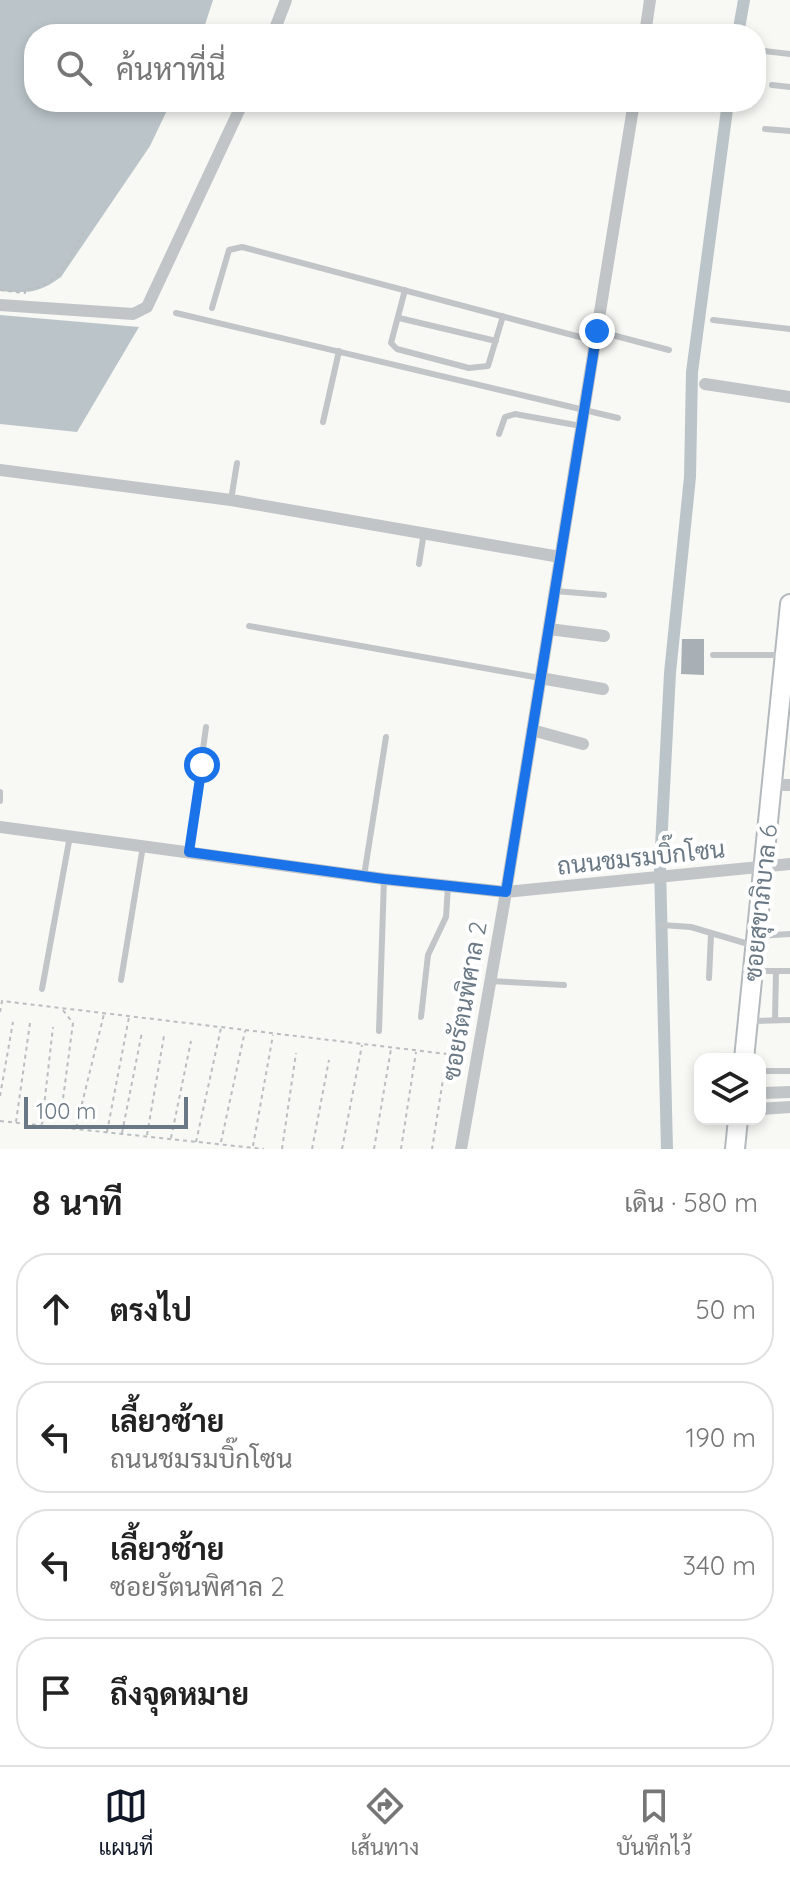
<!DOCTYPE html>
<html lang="th">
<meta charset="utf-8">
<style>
:root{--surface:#fff;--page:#f6f6f6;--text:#222;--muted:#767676;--line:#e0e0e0;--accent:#111827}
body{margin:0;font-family:Quicksand,Sarabun,sans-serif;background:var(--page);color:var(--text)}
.controls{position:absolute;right:24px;bottom:24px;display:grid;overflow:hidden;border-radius:16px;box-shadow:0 4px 12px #0003}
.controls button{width:72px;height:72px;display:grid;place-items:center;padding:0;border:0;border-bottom:2px solid var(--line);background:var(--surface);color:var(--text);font:40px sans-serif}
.scale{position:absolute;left:24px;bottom:20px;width:164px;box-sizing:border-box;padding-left:8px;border:4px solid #697884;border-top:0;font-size:22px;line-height:28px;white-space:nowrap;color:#697884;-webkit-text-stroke:6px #fff;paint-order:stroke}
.stop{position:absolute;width:24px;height:24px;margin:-18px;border:6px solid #1a73e8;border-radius:50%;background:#fff}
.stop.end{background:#1a73e8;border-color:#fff;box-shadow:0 2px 8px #0008}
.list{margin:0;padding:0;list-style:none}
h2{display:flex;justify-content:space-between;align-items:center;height:104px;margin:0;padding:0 32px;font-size:34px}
h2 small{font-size:26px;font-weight:400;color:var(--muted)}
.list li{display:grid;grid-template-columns:52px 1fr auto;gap:24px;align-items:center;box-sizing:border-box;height:112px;margin:0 16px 16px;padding:0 16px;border:2px solid var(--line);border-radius:32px}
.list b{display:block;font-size:30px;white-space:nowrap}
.list p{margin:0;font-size:26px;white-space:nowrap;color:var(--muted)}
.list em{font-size:26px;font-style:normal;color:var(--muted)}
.icon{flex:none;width:44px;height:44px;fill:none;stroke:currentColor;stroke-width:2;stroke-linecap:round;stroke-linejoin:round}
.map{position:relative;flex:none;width:790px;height:1149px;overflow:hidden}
.search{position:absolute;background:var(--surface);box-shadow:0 4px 12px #0003;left:24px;right:24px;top:24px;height:88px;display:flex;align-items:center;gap:20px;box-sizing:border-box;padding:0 28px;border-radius:32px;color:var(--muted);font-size:30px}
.sheet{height:616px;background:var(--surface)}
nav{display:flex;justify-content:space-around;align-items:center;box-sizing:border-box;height:112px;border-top:2px solid var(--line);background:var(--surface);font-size:22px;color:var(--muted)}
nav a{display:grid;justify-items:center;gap:4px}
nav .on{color:var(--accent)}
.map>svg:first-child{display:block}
.water{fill:#bbc5c9}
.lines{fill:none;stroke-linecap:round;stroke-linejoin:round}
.canal{stroke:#bbc5c9;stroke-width:12}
.building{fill:#a9b0b5}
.secondary-casing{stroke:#b4b9bd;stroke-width:22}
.path{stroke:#bbbec0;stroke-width:2;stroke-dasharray:4 4;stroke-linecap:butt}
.lane{stroke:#c1c5c8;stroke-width:6}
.street{stroke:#c1c5c8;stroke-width:12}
.secondary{stroke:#fff;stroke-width:18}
.route{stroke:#1a73e8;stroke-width:10}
.labels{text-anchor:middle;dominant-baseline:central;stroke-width:8;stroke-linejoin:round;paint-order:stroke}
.street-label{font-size:24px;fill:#697884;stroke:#fff}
</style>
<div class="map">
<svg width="790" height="1149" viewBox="0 0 790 1149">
<rect width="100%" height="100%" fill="#f8f8f5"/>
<path class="water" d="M 0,0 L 213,0 L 202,34 L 34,34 L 34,102 L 171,102 L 150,146 L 61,277 C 38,294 27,293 0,291 Z
M 0,315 L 139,327 L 77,432 L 0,424 Z"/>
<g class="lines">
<path class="canal" d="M 738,34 L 744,0
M 667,1149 L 660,866 L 670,673 L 690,477 L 692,372 L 728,102"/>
</g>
<path class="building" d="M 682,639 L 704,639 L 704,675 L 681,674 Z"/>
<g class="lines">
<defs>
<path id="secondary" d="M 744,1059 L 790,604
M 735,1149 L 738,1119"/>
</defs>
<use href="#secondary" class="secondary-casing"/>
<path class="path" d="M 0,290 L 25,293 L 25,289 C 56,290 73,255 84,231
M 0,1012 L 2,1001 L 447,1054 L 432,1149
M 0,1096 L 13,1022
M 61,1114 L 73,1023 L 62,1009
M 0,1121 L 264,1149
M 16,1122 L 30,1023
M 42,1124 L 53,1027
M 76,1128 L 104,1014
M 107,1132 L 129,1017
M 122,1133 L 142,1032
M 147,1135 L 164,1036
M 171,1138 L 191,1041
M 196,1142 L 221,1028
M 221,1142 L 245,1031
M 253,1146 L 273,1035
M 282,1149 L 296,1053
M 312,1149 L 329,1060
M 342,1149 L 362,1045
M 374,1149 L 391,1049
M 401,1149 L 416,1052"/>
<path class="lane" d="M 645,33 L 672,34
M 756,50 L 790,54
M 772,85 L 790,87
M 765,129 L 790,131
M 405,290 L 391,343 L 397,349 L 469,368 L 488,366 L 503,316
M 212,308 L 229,250 L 242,247 L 595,341
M 176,313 L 618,418
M 399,318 L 496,341
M 713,320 L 790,329
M 597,331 L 669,350
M 323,422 L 339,351
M 499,434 L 505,417 L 515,414 L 581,426
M 231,500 L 237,463
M 419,564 L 424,532
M 555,591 L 604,595
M 249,626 L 540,678
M 713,655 L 781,655
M 0,792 L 0,801
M 189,852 L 206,727
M 364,876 L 386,737
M 661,925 L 691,927 L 755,946
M 760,936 L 790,934
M 756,971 L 790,971
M 709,978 L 711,934
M 121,980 L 143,846
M 489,981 L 564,985
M 42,989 L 70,836
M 421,1017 L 428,955 L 446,917 L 448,886
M 775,1020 L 776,971
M 750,1021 L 790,1020
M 379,1031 L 384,879
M 760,1071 L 790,1071"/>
<path class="street" d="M 273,34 L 286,0
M 645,34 L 650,0
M 0,305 L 133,314 L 147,307 L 243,102
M 705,384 L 790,397
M 0,470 L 231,500 L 560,557
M 549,629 L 604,636
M 540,678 L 603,689
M 532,730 L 583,744
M 771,785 L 790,785
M 0,827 L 384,879 L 506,892 L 790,864
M 760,1093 L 790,1092
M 760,1109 L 790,1107
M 461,1149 L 506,892 L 634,102"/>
<use href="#secondary" class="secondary"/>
</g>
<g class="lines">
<path class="route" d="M 202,765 L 189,852 L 384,879 L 506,892 L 597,331"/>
</g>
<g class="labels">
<g class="street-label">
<text transform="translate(641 857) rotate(-6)">ถนนชมรมบิ๊กโซน</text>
<text transform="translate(760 903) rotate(-84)">ซอยสุขาภิบาล 6</text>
<text transform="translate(464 1001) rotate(-80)">ซอยรัตนพิศาล 2</text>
</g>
</g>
</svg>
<div class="controls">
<button><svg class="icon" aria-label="layers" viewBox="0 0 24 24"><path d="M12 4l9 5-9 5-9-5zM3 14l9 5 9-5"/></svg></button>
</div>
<div class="scale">100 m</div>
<div class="stop" style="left:202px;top:765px"></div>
<div class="stop end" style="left:597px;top:331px"></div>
<div class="search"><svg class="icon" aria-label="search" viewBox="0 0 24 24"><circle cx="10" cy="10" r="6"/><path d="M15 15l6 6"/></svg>ค้นหาที่นี่</div>
</div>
<section class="sheet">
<h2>8 นาที<small>เดิน · 580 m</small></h2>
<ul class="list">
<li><svg class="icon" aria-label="ahead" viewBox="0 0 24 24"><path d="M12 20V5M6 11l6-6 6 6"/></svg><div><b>ตรงไป</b></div><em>50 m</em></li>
<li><svg class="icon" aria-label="left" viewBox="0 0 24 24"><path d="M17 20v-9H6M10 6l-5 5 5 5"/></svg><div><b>เลี้ยวซ้าย</b><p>ถนนชมรมบิ๊กโซน</p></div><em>190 m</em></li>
<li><svg class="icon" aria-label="left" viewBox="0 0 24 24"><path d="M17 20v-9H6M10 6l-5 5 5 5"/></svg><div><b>เลี้ยวซ้าย</b><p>ซอยรัตนพิศาล 2</p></div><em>340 m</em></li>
<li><svg class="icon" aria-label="arrive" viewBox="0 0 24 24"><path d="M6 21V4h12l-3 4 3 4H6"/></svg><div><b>ถึงจุดหมาย</b></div></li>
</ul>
</section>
<nav>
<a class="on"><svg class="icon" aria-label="map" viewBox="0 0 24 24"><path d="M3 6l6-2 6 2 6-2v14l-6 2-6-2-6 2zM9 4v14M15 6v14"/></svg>แผนที่</a>
<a><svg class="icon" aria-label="directions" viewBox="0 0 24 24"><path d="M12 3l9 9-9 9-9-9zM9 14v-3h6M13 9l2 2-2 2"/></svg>เส้นทาง</a>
<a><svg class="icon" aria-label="saved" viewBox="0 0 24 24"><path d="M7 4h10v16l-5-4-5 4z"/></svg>บันทึกไว้</a>
</nav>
